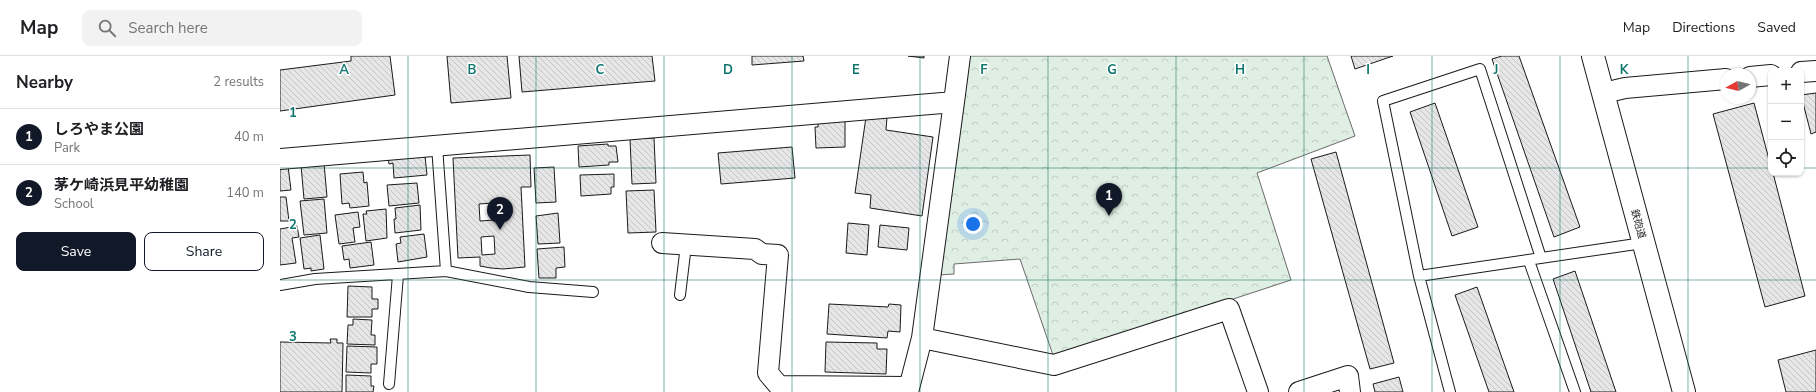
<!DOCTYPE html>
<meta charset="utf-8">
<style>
:root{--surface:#fff;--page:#f2f2f2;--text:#202124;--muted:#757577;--line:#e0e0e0;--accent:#111827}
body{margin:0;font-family:"Nunito Sans","Noto Sans JP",sans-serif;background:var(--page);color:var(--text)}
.controls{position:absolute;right:12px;top:12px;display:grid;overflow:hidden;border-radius:8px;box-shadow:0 1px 3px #0004}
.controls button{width:36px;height:36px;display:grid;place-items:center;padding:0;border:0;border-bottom:1px solid var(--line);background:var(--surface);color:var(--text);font:20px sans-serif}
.compass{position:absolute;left:1440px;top:12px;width:36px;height:36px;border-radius:50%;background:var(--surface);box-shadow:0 1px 3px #0004;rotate:262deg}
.you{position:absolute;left:693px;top:168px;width:14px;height:14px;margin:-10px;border:3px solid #fff;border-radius:50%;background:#1a73e8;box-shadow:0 0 0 6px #1a73e833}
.badge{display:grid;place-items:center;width:26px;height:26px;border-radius:50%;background:var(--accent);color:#fff;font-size:13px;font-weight:700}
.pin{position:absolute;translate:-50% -33px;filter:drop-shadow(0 1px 2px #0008)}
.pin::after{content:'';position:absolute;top:21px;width:14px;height:12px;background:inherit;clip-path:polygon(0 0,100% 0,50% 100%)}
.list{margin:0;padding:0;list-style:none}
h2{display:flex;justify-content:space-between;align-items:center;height:52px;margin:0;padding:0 16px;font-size:17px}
h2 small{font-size:13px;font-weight:400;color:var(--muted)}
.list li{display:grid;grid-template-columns:26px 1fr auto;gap:12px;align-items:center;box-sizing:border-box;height:56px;padding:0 16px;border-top:1px solid var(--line)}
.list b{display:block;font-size:15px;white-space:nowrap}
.list p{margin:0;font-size:13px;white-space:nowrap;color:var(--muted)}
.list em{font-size:13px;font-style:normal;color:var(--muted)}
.actions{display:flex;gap:8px;padding:12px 16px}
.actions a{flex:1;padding:9px 0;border:1px solid var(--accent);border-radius:8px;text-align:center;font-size:14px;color:var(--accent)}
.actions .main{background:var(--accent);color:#fff}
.icon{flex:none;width:22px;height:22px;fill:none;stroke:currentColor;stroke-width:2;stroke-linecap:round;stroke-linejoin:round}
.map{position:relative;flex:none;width:1536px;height:336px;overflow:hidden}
header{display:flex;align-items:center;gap:24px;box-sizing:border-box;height:56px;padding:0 20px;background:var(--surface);border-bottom:1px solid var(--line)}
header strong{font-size:19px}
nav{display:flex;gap:22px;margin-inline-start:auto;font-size:14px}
.search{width:280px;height:36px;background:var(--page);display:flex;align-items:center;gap:10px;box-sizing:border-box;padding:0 14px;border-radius:8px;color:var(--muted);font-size:15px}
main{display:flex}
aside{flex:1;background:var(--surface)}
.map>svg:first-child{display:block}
.park{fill:url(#park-crowns);stroke:#6a6a6a}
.building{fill:url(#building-back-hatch);stroke:#1a1a1a;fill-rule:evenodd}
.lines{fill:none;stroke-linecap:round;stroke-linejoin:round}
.service-casing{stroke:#1a1a1a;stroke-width:12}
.minor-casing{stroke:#1a1a1a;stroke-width:22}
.tertiary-casing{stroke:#1a1a1a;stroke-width:24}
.service{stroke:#fff;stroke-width:10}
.minor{stroke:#fff;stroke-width:20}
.tertiary{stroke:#fff;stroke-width:22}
.grid{fill:none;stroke:#0f766e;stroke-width:1;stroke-opacity:0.55}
.labels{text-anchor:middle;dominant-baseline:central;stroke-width:3;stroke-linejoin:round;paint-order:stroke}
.street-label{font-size:10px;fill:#1a1a1a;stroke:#fff}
.grid-label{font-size:13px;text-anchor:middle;font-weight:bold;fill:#0f766e;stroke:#fff;stroke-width:3;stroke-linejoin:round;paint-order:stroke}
</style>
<header>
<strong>Map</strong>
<div class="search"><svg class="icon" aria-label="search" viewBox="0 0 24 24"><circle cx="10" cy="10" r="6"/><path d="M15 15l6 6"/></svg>Search here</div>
<nav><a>Map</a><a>Directions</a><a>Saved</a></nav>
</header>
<main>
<aside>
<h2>Nearby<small>2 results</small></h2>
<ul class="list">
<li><span class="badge">1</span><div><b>しろやま公園</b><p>Park</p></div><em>40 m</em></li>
<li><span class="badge">2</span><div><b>茅ケ崎浜見平幼稚園</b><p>School</p></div><em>140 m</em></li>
</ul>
<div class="actions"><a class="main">Save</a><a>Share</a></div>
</aside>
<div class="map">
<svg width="1536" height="336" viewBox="0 0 1536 336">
<defs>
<pattern id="park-crowns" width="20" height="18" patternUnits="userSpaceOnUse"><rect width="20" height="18" fill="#e0efe3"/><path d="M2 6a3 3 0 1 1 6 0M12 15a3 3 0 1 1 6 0" fill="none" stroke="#c0ccc2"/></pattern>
<pattern id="building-back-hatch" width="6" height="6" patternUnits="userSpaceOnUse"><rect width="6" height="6" fill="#e6e6e6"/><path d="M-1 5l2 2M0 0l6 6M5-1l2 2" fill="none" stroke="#c5c5c5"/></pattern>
</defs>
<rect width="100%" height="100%" fill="#fff"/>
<path class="park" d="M 688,0 L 1047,0 L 1075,80 L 977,117 L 1011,224 L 774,302 L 740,203 L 674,208 L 674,218 L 659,219 Z"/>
<path class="building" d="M 71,0 L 110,0 L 115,39 L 0,55 L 0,14 L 71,5 Z
M 167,0 L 227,0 L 231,42 L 171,47 Z
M 239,0 L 372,0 L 375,25 L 242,36 Z
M 472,0 L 523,0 L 524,5 L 472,9 Z
M 628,0 L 644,0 L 644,2 Z
M 1071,0 L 1113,0 L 1075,13 Z
M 1222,0 L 1239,0 L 1300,171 L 1274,181 L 1212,3 Z
M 1536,37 L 1536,76 L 1531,78 L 1521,39 Z
M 1155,47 L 1198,171 L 1172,180 L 1130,56 Z
M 1474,47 L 1491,111 L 1491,117 L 1493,117 L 1525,240 L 1485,251 L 1433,58 Z
M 586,61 L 607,61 L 606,74 L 653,81 L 642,160 L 590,152 L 591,139 L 575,137 Z
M 565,63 L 565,91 L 536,92 L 535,71 L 538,71 L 538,66 Z
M 374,82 L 376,127 L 352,128 L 350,83 Z
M 328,88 L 328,90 L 336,90 L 338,106 L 329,106 L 329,109 L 299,111 L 298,90 Z
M 512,91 L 515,122 L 441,128 L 438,97 Z
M 1056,96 L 1114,307 L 1090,313 L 1031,103 Z
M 250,99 L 251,131 L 241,131 L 245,211 L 223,213 L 211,212 L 200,210 L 200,201 L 178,202 L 173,102 ZM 213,147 L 214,164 L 200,165 L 199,148 ZM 214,180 L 215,198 L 202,199 L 201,181 Z
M 108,100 L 145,100 L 147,119 L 114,122 L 113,107 L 109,108 Z
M 44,107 L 47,141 L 24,143 L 21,109 Z
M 8,110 L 11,134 L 0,135 L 0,111 Z
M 274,111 L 276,146 L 256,147 L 254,112 Z
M 83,116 L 84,127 L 87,126 L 89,150 L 70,152 L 69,147 L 62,148 L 60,118 Z
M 334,118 L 334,131 L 331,131 L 331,138 L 301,140 L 300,119 Z
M 137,127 L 139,147 L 109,150 L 107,129 Z
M 374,134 L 376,176 L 348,177 L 346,135 Z
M 0,141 L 6,141 L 9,165 L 0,165 Z
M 44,143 L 47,177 L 24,179 L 20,145 Z
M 140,149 L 141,174 L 115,177 L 114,163 L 116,163 L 115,152 Z
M 106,153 L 107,182 L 86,185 L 83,158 L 87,158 L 86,155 Z
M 78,156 L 80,171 L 73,172 L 75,186 L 59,188 L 55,159 Z
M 278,157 L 280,187 L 258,188 L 256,160 Z
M 568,167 L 589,169 L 587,199 L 566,197 Z
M 600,169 L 629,172 L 627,194 L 598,191 Z
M 17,170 L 19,181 L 12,182 L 16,207 L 0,209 L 0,173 Z
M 144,178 L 147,201 L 118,206 L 116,188 L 121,187 L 120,181 Z
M 40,179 L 44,213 L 31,215 L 31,212 L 24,213 L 20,182 Z
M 91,186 L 94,209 L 70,212 L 69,203 L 64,204 L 62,190 Z
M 284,191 L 285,211 L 276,212 L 276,222 L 259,222 L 257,193 Z
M 1295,215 L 1336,336 L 1311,336 L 1273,223 Z
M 68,230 L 92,231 L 92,243 L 98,243 L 98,253 L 92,253 L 92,261 L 67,261 Z
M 1197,231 L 1234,336 L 1209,336 L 1175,239 Z
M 549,248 L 608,251 L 609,248 L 621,249 L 620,276 L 608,275 L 607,282 L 547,278 Z
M 73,263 L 92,264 L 91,279 L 95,279 L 95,289 L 67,288 L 68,269 L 73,269 Z
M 50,283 L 57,283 L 57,287 L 63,287 L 62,336 L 0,336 L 0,286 L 51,287 Z
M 546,286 L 597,287 L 597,293 L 607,293 L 606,318 L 545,316 Z
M 67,290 L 97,291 L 97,308 L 91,308 L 91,317 L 66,316 Z
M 1536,294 L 1536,336 L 1506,336 L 1498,304 Z
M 66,319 L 91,320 L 91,330 L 94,330 L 93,336 L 66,336 Z
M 1119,321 L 1123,336 L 1095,336 L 1093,328 Z"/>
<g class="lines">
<defs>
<path id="service" d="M 157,90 L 166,215
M 1249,205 L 1295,336
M 1139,220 L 1363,187
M 0,229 L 35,223 L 166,215 L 249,231 L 313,236
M 400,239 L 406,189
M 109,328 L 118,219
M 1170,336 L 1139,220 L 1103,45 L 1200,13 L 1261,202"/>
<path id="minor" d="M 1521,16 L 1536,15
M 1470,21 L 1491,19
M 1324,37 L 1345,32 L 1446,23
M 674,46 L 680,0
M 0,103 L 674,46 L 642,282 L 628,336
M 382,187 L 475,193 L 482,198 L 498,199 L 488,317 L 499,330 L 629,331
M 642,282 L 774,309 L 949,253 L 978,336
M 1019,336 L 1068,320 L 1070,336"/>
<path id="tertiary" d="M 1313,0 L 1404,336"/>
</defs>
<use href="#service" class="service-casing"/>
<use href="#minor" class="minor-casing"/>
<use href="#tertiary" class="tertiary-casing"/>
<use href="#service" class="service"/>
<use href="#minor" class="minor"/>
<use href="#tertiary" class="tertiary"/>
</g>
<path class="grid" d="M 128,0 L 128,336M 256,0 L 256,336M 384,0 L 384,336M 512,0 L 512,336M 640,0 L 640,336M 768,0 L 768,336M 896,0 L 896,336M 1024,0 L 1024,336M 1152,0 L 1152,336M 1280,0 L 1280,336M 1408,0 L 1408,336M 0,112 L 1491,112M 1521,112 L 1536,112M 0,224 L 1536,224"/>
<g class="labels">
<g class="street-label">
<text transform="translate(1358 168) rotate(75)">鉄砲道</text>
</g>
</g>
<g class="grid-label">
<text x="64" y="18">A</text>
<text x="192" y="18">B</text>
<text x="320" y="18">C</text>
<text x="448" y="18">D</text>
<text x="576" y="18">E</text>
<text x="704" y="18">F</text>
<text x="832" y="18">G</text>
<text x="960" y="18">H</text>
<text x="1088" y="18">I</text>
<text x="1216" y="18">J</text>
<text x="1344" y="18">K</text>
<text x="13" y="61">1</text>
<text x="13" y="173">2</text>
<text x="13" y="285">3</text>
</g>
</svg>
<div class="controls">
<button>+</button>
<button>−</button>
<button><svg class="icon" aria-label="locate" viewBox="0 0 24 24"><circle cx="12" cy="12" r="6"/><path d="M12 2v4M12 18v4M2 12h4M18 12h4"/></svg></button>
</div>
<svg class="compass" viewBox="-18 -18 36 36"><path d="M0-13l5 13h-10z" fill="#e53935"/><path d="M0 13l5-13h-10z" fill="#757577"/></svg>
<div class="you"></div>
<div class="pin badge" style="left:829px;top:160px">1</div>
<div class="pin badge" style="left:220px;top:174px">2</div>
</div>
</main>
